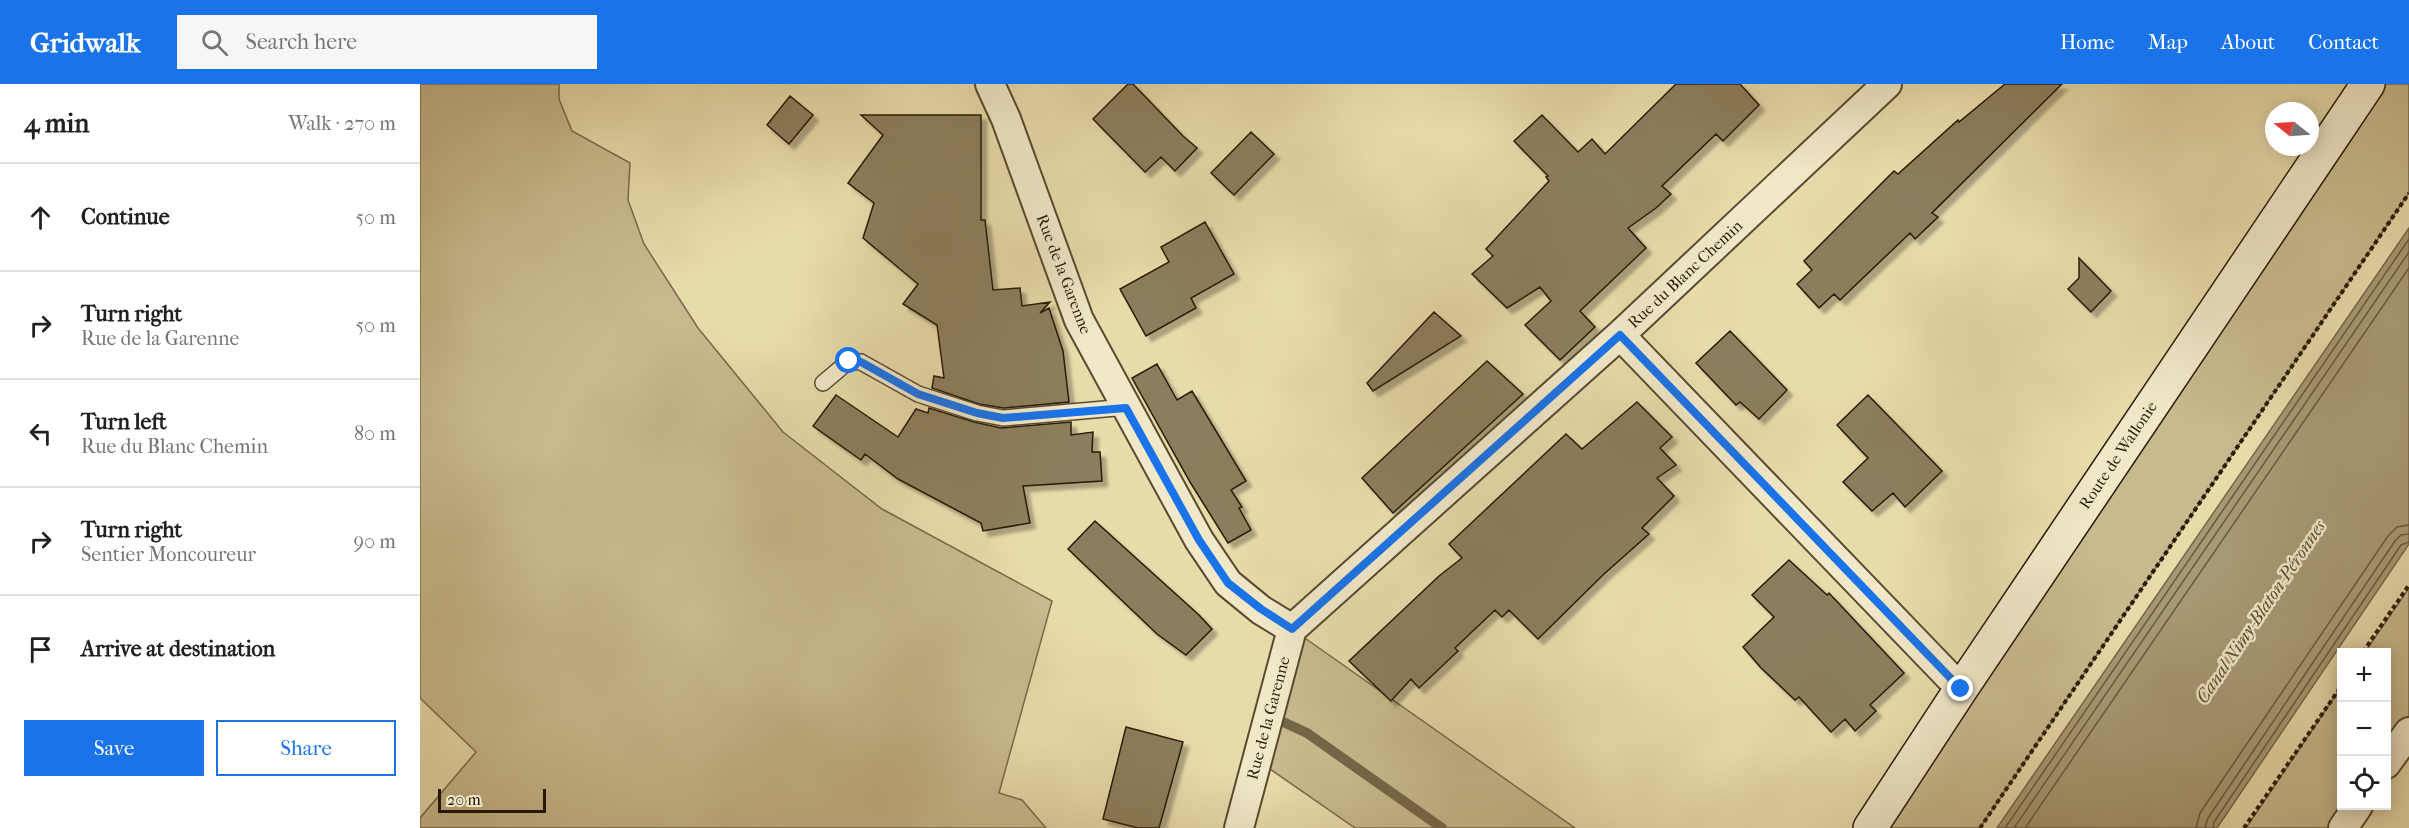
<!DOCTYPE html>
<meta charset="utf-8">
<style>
:root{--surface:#fff;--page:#f6f6f6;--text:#202124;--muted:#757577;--line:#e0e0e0;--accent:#1a73e8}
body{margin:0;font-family:"IM FELL French Canon",serif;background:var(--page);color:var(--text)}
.controls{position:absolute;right:18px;bottom:18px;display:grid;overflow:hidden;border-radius:0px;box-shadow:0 3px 15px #0003}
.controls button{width:54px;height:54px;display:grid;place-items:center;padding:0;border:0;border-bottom:2px solid var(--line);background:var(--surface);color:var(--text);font:30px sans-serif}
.compass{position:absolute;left:1845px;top:18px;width:54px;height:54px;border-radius:50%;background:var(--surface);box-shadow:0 3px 15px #0003;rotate:287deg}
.scale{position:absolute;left:18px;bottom:15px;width:108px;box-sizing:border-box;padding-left:6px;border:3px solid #291a07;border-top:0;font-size:16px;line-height:21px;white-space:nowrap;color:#291a07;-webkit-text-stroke:4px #f0e8c8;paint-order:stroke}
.stop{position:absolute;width:18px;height:18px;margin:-14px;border:4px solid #1a73e8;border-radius:50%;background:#fff}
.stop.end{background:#1a73e8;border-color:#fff;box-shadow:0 2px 6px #0008}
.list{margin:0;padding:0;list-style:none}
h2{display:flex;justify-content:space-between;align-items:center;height:78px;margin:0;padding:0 24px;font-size:26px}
h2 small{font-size:20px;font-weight:400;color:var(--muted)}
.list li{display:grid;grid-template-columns:39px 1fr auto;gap:18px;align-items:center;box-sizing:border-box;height:108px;padding:0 24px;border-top:2px solid var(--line)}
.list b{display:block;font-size:22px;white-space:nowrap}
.list p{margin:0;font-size:20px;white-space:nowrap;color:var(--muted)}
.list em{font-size:20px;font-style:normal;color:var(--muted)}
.actions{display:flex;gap:12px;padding:18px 24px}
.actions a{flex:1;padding:14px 0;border:2px solid var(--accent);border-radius:0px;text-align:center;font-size:21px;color:var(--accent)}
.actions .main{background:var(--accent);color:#fff}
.icon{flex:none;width:33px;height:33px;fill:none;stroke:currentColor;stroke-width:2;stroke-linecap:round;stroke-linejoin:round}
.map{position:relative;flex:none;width:1989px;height:744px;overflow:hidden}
header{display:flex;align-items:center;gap:36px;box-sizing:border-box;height:84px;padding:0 30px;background:var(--accent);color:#fff}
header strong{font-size:28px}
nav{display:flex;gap:33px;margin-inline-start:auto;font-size:21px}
.search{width:420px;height:54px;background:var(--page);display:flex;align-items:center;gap:15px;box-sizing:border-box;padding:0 21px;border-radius:0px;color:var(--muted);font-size:22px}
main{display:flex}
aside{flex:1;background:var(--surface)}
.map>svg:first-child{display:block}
.green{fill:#c8ba8e;stroke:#786a4a;stroke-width:1.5}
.water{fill:#a79973;stroke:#756648;stroke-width:1.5}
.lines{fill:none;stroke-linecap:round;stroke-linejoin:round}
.shore{stroke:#685a3d;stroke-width:1.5}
.stream{stroke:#756648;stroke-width:10}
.building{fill:#8c7e5c;stroke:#291a07;stroke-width:1.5;filter:url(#shadow)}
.lane-casing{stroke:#594a30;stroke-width:18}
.street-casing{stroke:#594a30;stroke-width:32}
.secondary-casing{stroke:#291a07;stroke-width:36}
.path{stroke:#291a07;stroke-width:4;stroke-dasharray:4.5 3;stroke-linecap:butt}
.lane{stroke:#f0e8c8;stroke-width:15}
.street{stroke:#f0e8c8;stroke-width:28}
.secondary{stroke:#f0e8c8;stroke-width:33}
.route{stroke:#1a73e8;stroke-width:8}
.labels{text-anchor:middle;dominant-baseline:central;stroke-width:5;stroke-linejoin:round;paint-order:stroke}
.street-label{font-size:16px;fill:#291a07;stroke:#f0e8c8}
.water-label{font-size:18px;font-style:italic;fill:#5b4d32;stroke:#f0e8c8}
</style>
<header>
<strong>Gridwalk</strong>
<div class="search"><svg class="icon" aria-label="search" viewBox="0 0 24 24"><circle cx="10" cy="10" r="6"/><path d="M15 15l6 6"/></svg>Search here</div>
<nav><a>Home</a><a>Map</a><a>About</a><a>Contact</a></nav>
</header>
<main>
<aside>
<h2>4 min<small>Walk · 270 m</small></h2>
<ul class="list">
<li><svg class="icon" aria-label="ahead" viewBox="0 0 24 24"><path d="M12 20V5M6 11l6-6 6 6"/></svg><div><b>Continue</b></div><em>50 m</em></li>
<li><svg class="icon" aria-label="right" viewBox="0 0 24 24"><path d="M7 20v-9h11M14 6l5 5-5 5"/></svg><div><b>Turn right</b><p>Rue de la Garenne</p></div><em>50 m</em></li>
<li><svg class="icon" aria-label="left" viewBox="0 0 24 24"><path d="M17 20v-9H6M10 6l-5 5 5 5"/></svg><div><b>Turn left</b><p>Rue du Blanc Chemin</p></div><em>80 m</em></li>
<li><svg class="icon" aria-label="right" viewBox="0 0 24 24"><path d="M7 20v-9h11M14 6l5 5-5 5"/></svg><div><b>Turn right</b><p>Sentier Moncoureur</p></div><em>90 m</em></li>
<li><svg class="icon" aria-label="arrive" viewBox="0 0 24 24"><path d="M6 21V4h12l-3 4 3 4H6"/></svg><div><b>Arrive at destination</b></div></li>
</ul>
<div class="actions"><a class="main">Save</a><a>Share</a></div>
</aside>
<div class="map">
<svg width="1989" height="744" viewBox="0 0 1989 744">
<defs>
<filter id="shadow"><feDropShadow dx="5.5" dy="5.5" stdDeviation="1.5" flood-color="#0004"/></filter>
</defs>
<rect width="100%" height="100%" fill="#e8dbaa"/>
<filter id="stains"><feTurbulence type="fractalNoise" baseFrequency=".00333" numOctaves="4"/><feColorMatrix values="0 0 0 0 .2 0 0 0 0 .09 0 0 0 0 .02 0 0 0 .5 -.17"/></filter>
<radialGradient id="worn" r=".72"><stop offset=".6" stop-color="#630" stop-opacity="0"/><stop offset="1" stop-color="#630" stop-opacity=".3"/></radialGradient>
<path class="green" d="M 0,0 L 139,0 L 139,15 L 152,47 L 210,79 L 208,116 L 224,160 L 278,244 L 363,348 L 462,425 L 632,517 L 579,709 L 602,716 L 626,744 L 0,744 L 0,734 L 56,668 L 0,614 Z
M 1948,0 L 1989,0 L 1989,109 L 1560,744 L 1450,744 Z
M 1989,504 L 1989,648 L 1967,680 L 1966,568 L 1945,568 Z
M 872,545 L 1155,744 L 935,744 L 837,676 Z
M 1921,603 L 1923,744 L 1826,744 Z"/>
<path class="water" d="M 1989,144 L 1989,460 L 1797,744 L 1577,744 Z"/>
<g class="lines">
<path class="shore" d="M 1585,744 L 1989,155
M 1594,744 L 1989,168
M 1605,744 L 1989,184
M 1776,744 L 1780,729 L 1968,452 L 1977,443 L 1989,441
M 1785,744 L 1788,734 L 1975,457 L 1981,451 L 1989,450
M 1793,744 L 1794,738 L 1981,461 L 1989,458"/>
<path class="stream" d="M 861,637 L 887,649 L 1022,744"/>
</g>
<path class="building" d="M 708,0 L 713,0 L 763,52 L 777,64 L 755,87 L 741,73 L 725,88 L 673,35 Z
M 1256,0 L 1320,0 L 1339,21 L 1303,57 L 1296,50 L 1242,102 L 1251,110 L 1236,124 L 1208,144 L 1226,164 L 1160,227 L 1175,243 L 1140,276 L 1105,241 L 1131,217 L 1120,203 L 1087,224 L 1052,190 L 1073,172 L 1066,165 L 1129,97 L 1126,93 L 1128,92 L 1094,57 L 1122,31 L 1158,68 L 1172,55 L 1185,70 Z
M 1585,0 L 1642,0 L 1512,129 L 1518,133 L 1495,155 L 1490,149 L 1420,216 L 1414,210 L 1399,224 L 1377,200 L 1392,186 L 1384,177 L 1474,87 L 1478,90 L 1538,36 L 1539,38 Z
M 370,12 L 393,31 L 369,60 L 347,41 Z
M 441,31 L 561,31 L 561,136 L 565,136 L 573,206 L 600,204 L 602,222 L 630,218 L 620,229 L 629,224 L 643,267 L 649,318 L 584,324 L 559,320 L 512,304 L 514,292 L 524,294 L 517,241 L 483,220 L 498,200 L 443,154 L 454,119 L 428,99 L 463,51 Z
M 831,48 L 854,70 L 814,111 L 791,89 Z
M 785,138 L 814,190 L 771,214 L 776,224 L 726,252 L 700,205 L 749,178 L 741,163 Z
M 1659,174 L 1691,207 L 1671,228 L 1648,205 L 1659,194 Z
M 1014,228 L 1041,252 L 953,307 L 947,299 Z
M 1310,247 L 1367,306 L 1339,335 L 1320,318 L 1316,321 L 1276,279 Z
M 1067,277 L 1103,310 L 973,429 L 942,394 Z
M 737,280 L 757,316 L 772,307 L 826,397 L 811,406 L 822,423 L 819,424 L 831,446 L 808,459 L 770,398 L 712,294 Z
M 416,311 L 478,353 L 496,325 L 508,329 L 509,324 L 554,338 L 581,344 L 651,338 L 651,351 L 673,348 L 672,368 L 680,368 L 682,397 L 603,402 L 610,439 L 563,447 L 561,439 L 478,395 L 445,370 L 441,376 L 393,342 Z
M 1448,311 L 1522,387 L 1485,423 L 1473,409 L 1452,427 L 1423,398 L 1448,374 L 1417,341 Z
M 1217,318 L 1252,353 L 1240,364 L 1256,381 L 1237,394 L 1254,412 L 1222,444 L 1229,450 L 1184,490 L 1118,555 L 1089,526 L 1082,533 L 1075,526 L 1035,564 L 1038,567 L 999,604 L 991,595 L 971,617 L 929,577 L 1019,492 L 1042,474 L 1029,460 L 1146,350 L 1162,365 Z
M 675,437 L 779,531 L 792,545 L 766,571 L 737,550 L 648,465 Z
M 1369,476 L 1407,511 L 1409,509 L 1484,589 L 1450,621 L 1456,627 L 1435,647 L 1425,635 L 1411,648 L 1379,613 L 1375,616 L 1341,584 L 1323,563 L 1354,533 L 1332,511 Z
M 706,643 L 763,658 L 739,744 L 718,744 L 683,735 Z"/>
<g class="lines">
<defs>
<path id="lane" d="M 403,299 L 429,277 L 441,278 L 498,310 L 557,329 L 583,334 L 707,323"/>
<path id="street" d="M 570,0 L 586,35 L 659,236 L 779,456 L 808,499 L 841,526 L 872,545
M 1200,251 L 1541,605
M 872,545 L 1200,251 L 1467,0
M 1966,680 L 1989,648
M 819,744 L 872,545
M 1923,744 L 1938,722"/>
<path id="secondary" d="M 1450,744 L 1541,605 L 1948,0"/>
</defs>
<use href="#lane" class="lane-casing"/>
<use href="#street" class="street-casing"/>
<use href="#secondary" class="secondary-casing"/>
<path class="path" d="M 1943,568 L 1989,501
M 1560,744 L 1989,109
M 1824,744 L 1922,601"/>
<use href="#lane" class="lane"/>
<use href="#street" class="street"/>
<use href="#secondary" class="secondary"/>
</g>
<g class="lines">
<path class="route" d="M 429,277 L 441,278 L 498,310 L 557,329 L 583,334 L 706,324 L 779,456 L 808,499 L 841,525 L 872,545 L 1200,251 L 1541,605"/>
</g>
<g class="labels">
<g class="street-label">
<text transform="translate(644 190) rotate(69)">Rue de la Garenne</text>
<text transform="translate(1265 190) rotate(-43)">Rue du Blanc Chemin</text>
<text transform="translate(1698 371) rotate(-56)">Route de Wallonie</text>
<text transform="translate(848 634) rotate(-75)">Rue de la Garenne</text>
</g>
<g class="water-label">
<text transform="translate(1841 528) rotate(-56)">Canal Nimy-Blaton-Péronnes</text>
</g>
</g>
<rect width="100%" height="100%" filter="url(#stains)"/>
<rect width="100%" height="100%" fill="url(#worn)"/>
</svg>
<div class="controls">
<button>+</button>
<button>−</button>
<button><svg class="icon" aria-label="locate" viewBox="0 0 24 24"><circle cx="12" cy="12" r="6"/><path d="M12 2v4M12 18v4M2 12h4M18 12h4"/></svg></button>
</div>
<svg class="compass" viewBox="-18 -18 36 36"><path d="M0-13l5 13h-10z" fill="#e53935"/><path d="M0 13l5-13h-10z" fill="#757577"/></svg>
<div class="scale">20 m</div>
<div class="stop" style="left:429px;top:277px"></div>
<div class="stop end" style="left:1541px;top:605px"></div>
</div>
</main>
